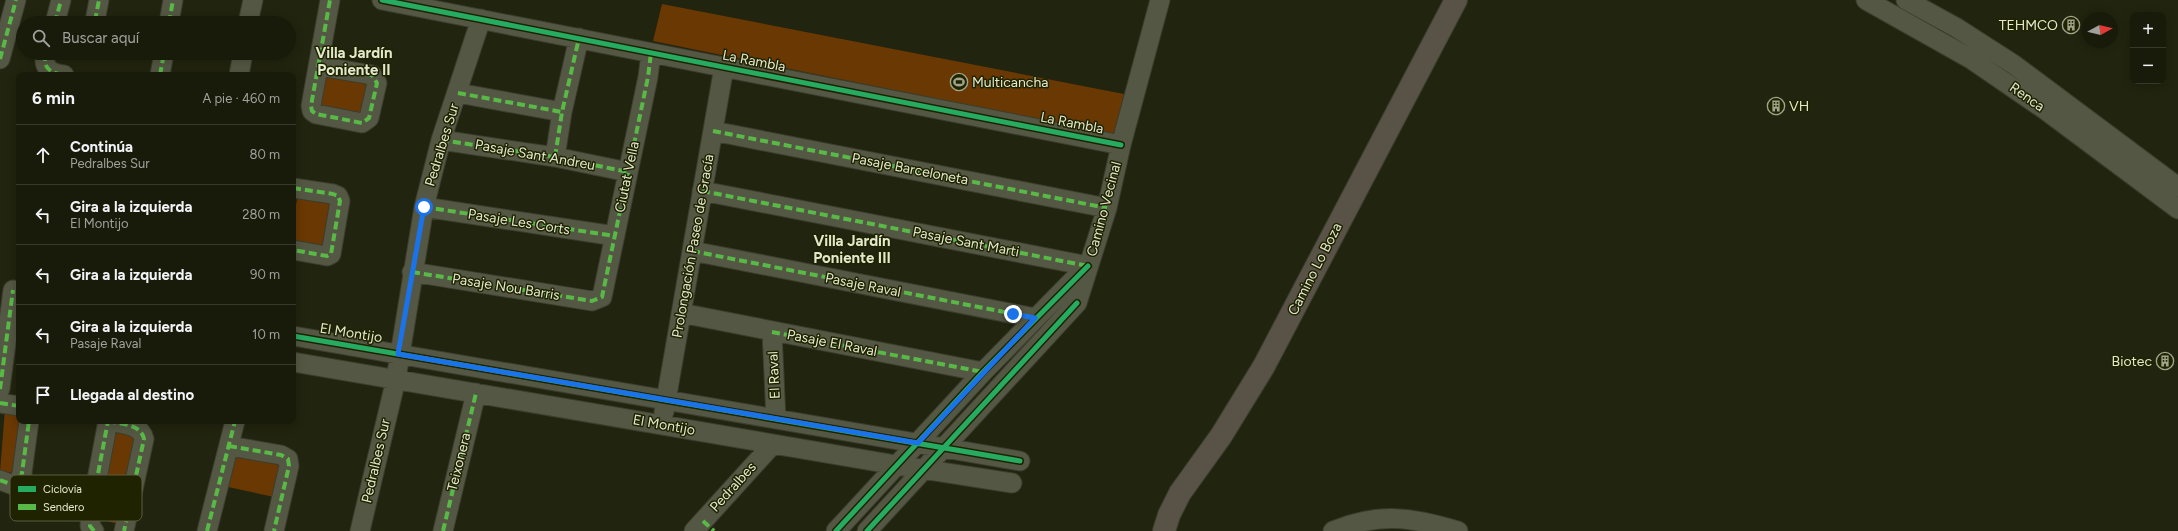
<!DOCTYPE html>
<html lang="es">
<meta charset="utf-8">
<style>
:root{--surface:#191b0a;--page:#222413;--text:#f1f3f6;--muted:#9fa19c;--line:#37392b}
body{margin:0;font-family:Figtree,sans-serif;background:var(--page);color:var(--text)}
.controls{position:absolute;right:12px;top:12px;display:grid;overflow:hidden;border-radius:8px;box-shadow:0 2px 10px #0003}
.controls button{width:36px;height:36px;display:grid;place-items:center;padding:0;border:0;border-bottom:1px solid var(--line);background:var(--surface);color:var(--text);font:20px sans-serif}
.compass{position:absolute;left:2082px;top:12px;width:36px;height:36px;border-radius:50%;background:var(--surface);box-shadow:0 2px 10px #0003;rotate:82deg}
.stop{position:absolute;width:12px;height:12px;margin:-9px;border:3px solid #1a73e8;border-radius:50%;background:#fff}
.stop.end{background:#1a73e8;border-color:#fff;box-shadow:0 1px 4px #0008}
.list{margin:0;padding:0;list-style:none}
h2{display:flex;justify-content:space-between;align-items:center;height:52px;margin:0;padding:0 16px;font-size:17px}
h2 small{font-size:13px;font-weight:400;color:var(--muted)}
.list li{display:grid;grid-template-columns:26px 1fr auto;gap:12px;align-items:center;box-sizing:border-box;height:60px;padding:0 16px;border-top:1px solid var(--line)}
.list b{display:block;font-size:15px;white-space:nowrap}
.list p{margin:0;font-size:13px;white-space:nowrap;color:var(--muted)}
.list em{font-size:13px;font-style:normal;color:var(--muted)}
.icon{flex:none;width:22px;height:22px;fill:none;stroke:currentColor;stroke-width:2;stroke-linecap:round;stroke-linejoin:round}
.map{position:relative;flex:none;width:2178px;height:531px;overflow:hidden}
.search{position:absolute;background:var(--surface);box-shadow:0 2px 10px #0003;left:16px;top:16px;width:280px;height:44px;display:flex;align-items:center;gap:10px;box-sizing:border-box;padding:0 14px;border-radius:22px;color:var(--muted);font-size:15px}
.panel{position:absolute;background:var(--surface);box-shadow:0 2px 10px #0003;left:16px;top:72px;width:280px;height:352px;border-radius:8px}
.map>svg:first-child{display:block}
.green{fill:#6a3802}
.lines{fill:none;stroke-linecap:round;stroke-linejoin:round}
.minor-casing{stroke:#3b3e2d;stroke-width:21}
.major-casing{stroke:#3b3e2d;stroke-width:24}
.minor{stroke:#545743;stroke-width:19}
.major{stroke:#585247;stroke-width:22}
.quiet{stroke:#58b947;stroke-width:4;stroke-dasharray:8 4;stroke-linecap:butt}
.cycleway-casing{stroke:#1f2300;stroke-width:8}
.cycleway{stroke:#26ab63;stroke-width:5}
.route{stroke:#1a73e8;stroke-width:5}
.labels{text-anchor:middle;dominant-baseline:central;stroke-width:3;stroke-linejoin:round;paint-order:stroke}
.poi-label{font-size:14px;fill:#e3e9cd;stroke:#1f2300;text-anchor:end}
.street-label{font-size:14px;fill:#e3e9cd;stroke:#1f2300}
.neighbourhood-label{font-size:15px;font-weight:bold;fill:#e3e9cd;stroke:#1f2300}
.key{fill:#1f2300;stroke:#5a5e3e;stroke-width:1}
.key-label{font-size:11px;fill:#e3e9cd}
</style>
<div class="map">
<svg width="2178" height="531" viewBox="0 0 2178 531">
<rect width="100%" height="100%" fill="#21240e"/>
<path class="green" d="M 662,4 L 1124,94 L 1114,135 L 653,41 Z
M 324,72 L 369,80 L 363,116 L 317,107 Z
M 298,194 L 333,200 L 325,246 L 293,240 L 293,221 Z
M 5,409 L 19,410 L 19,421 L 23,421 L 18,473 L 0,472 Z
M 117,429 L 139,435 L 118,524 L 96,518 Z
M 234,456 L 280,465 L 274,497 L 228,487 Z"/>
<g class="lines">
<defs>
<path id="minor" d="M 382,0 L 1121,145
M 1866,0 L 1971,59 L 2044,109 L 2178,209
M 1906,0 L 1957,28 L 2013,64 L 2178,187
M 95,21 L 99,0
M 55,23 L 61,0
M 169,23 L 173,0
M 248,23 L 253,0
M 46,53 C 42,68 50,73 64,75
M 0,59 L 16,0
M 319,66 L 372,75 L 377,83 L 369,118 L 362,123 L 316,114 L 312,111 L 311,106 L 330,0
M 160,75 L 164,53
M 239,75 L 243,53
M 458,93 L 562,112
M 713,131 L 1107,208
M 441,140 L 555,157 L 628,172
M 555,157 L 562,112 L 579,38
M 293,188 L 333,194 L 338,196 L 340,201 L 331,254 L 327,256 L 293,250
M 702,191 L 1088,266
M 424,207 L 615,236
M 692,251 L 1035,318
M 412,272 L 592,301 L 602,297 L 648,77 L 651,53
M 681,313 L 983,372
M 772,332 L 776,419
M 293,336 L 1020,461
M 293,362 L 896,465 L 1012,483
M 0,389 L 13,290
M 0,403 L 19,406
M 664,412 L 724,67
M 108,421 C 121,424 141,424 144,439 L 124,531
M 229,446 L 281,455 L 288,459 L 289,466 L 274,531
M 0,480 L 13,485 L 19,482 L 22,473 L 29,421
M 94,531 L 90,526 L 91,511 L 108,421
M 207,531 L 235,421
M 360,531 L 396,379 L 424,207 L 441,140 L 481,19
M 443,531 L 476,393
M 694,531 L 773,444
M 836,531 L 983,372 L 1087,266
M 867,531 L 1077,303 L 1107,208 L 1121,145 L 1160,0
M 1333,531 C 1379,512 1412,517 1458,531"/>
<path id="major" d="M 1164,531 L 1169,515 L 1180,493 L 1221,436 L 1264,366 L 1456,0"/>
</defs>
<use href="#minor" class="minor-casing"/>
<use href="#major" class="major-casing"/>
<use href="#minor" class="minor"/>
<use href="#major" class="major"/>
<path class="quiet" d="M 95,21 L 99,0
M 55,23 L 61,0
M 169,23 L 173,0
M 46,53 C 42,68 50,73 64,75
M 0,59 L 16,0
M 319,66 L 372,75 L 377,83 L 369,118 L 362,123 L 316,114 L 312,111 L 311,106 L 330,0
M 160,75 L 164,53
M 458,93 L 562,112
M 713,131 L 1107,208
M 441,140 L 555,157 L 628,172
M 555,157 L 562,112 L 579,38
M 293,188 L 333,194 L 338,196 L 340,201 L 331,254 L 327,256 L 293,250
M 702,191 L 1088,266
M 424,207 L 615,236
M 692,251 L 1035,318
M 412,272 L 592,301 L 602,297 L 648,77 L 651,53
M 772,332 L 983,372
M 0,389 L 13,290
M 0,403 L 19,406
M 108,421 C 121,424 141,424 144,439 L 124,531
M 229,446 L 281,455 L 288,459 L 289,466 L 274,531
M 0,480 L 13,485 L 19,482 L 22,473 L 29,421
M 703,521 L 714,531
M 94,531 L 90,526 L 91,511 L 108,421
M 207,531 L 235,421
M 443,531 L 476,393"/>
<defs>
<path id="cycleway" d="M 382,0 L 1121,145
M 293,336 L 1020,461
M 836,531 L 983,372 L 1088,266
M 867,531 L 1077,303"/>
</defs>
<use href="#cycleway" class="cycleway-casing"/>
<use href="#cycleway" class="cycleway"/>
</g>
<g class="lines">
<path class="route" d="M 424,207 L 398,354 L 918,443 L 1035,318 L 1013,314"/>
</g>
<defs>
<symbol id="building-ring" viewBox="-11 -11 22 22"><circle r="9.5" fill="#1f2300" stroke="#9fa48a" stroke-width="1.5"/><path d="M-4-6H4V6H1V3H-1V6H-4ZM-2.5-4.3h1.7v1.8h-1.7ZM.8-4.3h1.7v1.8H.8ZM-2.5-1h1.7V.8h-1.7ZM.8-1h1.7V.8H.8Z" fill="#9fa48a"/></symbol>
<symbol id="stadium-ring" viewBox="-11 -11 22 22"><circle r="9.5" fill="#1f2300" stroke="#9fa48a" stroke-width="1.5"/><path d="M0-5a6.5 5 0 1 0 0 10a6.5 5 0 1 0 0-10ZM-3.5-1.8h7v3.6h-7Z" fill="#9fa48a"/></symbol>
</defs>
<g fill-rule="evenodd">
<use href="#building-ring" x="2061" y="15" width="20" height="20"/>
<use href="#stadium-ring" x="949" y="72" width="20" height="20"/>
<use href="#building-ring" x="1766" y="96" width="20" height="20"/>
<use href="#building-ring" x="2155" y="351" width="20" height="20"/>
</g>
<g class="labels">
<g class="poi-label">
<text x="2058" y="25">TEHMCO</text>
<text x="972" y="82" text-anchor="start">Multicancha</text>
<text x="1789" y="106" text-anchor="start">VH</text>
<text x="2152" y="361">Biotec</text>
</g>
<g class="street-label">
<text transform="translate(754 61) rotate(11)">La Rambla</text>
<text transform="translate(2027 97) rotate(35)">Renca</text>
<text transform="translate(1072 123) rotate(11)">La Rambla</text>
<text transform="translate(442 145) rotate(-73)">Pedralbes Sur</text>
<text transform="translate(535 155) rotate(10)">Pasaje Sant Andreu</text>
<text transform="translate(910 169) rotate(11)">Pasaje Barceloneta</text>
<text transform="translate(627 177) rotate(-78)">Ciutat Vella</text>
<text transform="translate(1104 209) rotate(-75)">Camino Vecinal</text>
<text transform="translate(519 222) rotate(9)">Pasaje Les Corts</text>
<text transform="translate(966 242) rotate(11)">Pasaje Sant Marti</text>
<text transform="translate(693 246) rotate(-80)">Prolongación Paseo de Gracía</text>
<text transform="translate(1315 269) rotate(-63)">Camino Lo Boza</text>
<text transform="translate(863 285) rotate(11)">Pasaje Raval</text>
<text transform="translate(506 287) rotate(9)">Pasaje Nou Barris</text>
<text transform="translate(351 333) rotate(9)">El Montijo</text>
<text transform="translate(832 343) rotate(11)">Pasaje El Raval</text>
<text transform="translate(774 375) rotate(-93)">El Raval</text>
<text transform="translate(664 425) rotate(10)">El Montijo</text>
<text transform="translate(376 461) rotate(-77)">Pedralbes Sur</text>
<text transform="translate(459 462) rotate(-76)">Teixonera</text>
<text transform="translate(733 487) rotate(-48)">Pedralbes</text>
</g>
<g class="neighbourhood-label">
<text x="354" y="53">Villa Jardín<tspan x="354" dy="17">Poniente II</tspan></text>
<text x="852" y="241">Villa Jardín<tspan x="852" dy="17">Poniente III</tspan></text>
</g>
</g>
<rect x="10" y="475" width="132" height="46" rx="6" class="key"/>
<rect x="18" y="486" width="18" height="6" fill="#26ab63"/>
<rect x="18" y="504" width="18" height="6" fill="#58b947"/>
<g class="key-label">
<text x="43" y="493">Ciclovía</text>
<text x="43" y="511">Sendero</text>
</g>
</svg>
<div class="controls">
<button>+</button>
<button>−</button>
</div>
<svg class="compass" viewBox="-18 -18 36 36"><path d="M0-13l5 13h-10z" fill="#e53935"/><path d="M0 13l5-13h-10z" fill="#9fa19c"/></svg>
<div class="stop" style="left:424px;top:207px"></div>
<div class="stop end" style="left:1013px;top:314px"></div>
<div class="search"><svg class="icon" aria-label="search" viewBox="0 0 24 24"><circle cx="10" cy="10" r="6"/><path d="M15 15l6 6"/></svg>Buscar aquí</div>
<section class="panel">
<h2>6 min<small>A pie · 460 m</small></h2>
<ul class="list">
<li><svg class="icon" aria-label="ahead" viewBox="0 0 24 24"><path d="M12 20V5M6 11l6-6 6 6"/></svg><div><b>Continúa</b><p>Pedralbes Sur</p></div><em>80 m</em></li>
<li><svg class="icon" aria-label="left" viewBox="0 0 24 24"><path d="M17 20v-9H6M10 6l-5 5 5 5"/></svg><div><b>Gira a la izquierda</b><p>El Montijo</p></div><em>280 m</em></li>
<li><svg class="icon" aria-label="left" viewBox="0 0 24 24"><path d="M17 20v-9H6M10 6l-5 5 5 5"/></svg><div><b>Gira a la izquierda</b></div><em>90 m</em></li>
<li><svg class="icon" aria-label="left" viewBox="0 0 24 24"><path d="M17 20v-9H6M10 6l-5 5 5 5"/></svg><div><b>Gira a la izquierda</b><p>Pasaje Raval</p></div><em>10 m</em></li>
<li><svg class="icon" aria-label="arrive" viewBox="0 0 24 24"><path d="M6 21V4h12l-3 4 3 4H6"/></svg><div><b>Llegada al destino</b></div></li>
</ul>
</section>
</div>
